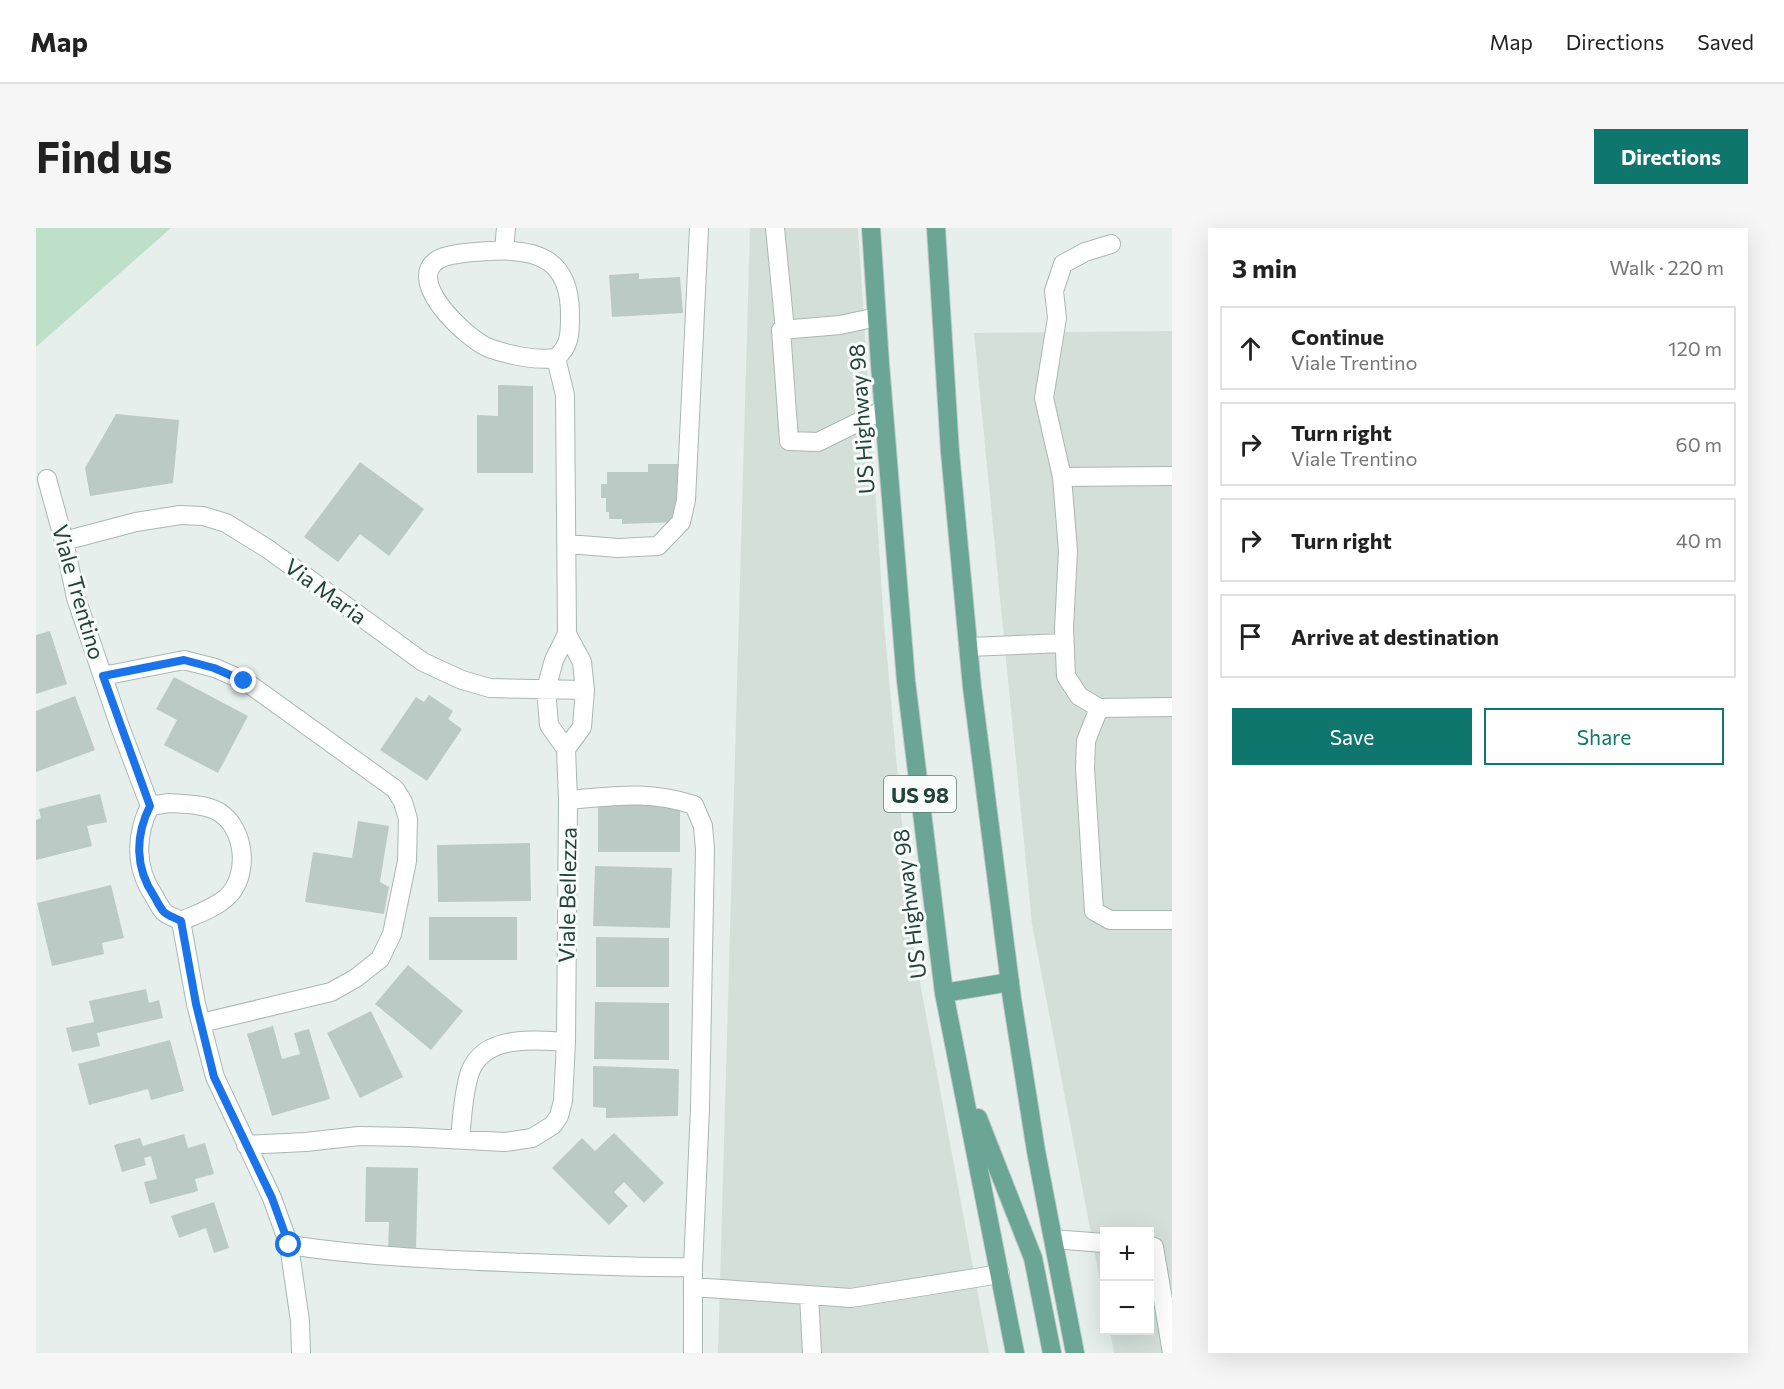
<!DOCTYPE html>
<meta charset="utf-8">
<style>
:root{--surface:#fff;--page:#f6f6f6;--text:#222;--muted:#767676;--line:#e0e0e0;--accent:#0f766e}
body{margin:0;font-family:Commissioner,sans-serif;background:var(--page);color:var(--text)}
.controls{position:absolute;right:18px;bottom:18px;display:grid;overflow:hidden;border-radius:0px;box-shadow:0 6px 24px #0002}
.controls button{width:54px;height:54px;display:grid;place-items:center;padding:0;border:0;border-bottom:2px solid var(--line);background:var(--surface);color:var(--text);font:30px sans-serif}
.stop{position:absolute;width:18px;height:18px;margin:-14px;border:4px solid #1a73e8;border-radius:50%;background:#fff}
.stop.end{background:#1a73e8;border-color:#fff;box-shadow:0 2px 6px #0008}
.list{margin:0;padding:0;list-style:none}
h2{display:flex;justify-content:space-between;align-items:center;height:78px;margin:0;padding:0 24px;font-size:26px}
h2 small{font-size:20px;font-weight:400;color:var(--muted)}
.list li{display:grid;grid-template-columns:39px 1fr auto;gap:18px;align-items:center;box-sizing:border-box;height:84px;margin:0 12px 12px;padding:0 12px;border:2px solid var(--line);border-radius:0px}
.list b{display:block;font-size:22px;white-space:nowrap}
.list p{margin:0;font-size:20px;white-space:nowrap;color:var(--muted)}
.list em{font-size:20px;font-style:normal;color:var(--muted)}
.actions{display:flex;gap:12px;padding:18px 24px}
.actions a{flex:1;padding:14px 0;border:2px solid var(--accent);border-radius:0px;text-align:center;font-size:21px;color:var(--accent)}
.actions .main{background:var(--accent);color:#fff}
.icon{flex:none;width:33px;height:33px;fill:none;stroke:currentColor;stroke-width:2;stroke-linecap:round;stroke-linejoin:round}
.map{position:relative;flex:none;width:1136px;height:1125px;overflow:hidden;border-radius:0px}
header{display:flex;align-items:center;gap:36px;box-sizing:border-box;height:84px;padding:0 30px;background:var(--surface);border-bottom:2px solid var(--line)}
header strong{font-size:28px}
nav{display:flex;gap:33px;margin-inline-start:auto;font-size:21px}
.intro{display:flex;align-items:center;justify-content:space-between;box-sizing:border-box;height:144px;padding:0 36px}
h1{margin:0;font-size:42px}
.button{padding:15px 27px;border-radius:0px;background:var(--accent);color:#fff;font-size:21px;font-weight:700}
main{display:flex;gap:36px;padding:0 36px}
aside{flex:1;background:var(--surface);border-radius:0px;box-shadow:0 6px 24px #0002}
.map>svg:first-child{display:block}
.built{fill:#d4dfda}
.green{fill:#bfe0c8}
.building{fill:#bbcac4}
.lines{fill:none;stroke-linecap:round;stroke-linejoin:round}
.minor-casing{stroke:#a8b8b2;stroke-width:20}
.major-casing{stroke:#c2cac8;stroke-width:20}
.minor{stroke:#fff;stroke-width:18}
.major{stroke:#6aa596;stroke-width:18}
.route{stroke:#1a73e8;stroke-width:8}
.labels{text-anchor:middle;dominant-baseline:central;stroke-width:6;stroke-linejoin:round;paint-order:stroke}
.shield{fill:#f7fbf9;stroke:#637a73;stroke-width:1.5}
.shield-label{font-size:21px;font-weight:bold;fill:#24423a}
.street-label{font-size:22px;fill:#24423a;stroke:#f7fbf9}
</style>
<header>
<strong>Map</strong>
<nav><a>Map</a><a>Directions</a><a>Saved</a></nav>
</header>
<div class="intro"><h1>Find us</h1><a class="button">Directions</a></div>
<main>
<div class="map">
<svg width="1136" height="1125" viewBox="0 0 1136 1125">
<rect width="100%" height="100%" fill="#e6efeb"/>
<path class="built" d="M 714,0 L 822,0 L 848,395 L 877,717 L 953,1125 L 682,1125 Z
M 1136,103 L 1136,1125 L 1078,1125 L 1074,1103 L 1114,1102 L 1114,1004 L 1068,1004 L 1068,1074 L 996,696 L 938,105 Z"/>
<path class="green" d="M 0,0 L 135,0 L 0,119 Z"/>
<path class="building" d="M 603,45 L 603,51 L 644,49 L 647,85 L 576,89 L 573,47 Z
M 462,157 L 497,158 L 497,245 L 441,245 L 441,187 L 462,188 Z
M 80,186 L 143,192 L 137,255 L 54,268 L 49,240 Z
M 324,234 L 388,281 L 353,328 L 324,306 L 302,334 L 268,309 Z
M 612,236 L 644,236 L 644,294 L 586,296 L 586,291 L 573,291 L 573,284 L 570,284 L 570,270 L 565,270 L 565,256 L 571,256 L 571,244 L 612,244 Z
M 14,403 L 31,456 L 0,466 L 0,407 Z
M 138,449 L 212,488 L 182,545 L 128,517 L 141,492 L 120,481 Z
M 393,467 L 417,483 L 412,491 L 426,501 L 391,553 L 344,522 L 380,469 L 388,474 Z
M 39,468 L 59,522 L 0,544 L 0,483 Z
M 64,566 L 71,594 L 51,598 L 56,618 L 0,632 L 0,592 L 5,590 L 3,581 Z
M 562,577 L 644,577 L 644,624 L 562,624 Z
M 322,593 L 353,598 L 344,654 L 353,659 L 348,686 L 269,674 L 277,624 L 316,630 Z
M 494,615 L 495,673 L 402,674 L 401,617 Z
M 559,638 L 636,640 L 634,700 L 557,698 Z
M 75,657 L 88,710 L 66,715 L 68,726 L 16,738 L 1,675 Z
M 393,689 L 481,689 L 481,732 L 393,732 Z
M 560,709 L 633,710 L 633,759 L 560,759 Z
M 372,737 L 427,783 L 395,822 L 339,776 Z
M 110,761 L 113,775 L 123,772 L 127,790 L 61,805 L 64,818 L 36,824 L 30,800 L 58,794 L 53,773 Z
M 559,774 L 633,775 L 633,832 L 558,831 Z
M 335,783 L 367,849 L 324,870 L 291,805 Z
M 237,798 L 246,831 L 264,826 L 258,805 L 273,801 L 294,871 L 236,888 L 211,806 Z
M 134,812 L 148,863 L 115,872 L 112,861 L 53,877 L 42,836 Z
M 557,838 L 643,841 L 642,888 L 570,890 L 570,880 L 557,879 Z
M 578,905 L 628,955 L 608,975 L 588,954 L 578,964 L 592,978 L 573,997 L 516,940 L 546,910 L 559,923 Z
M 148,906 L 152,920 L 169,915 L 178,946 L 159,951 L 162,963 L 114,976 L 108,954 L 121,951 L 115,928 L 108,930 L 110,937 L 86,944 L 78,917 L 104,910 L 107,918 Z
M 330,939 L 382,940 L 380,1023 L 352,1023 L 353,994 L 329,994 Z
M 178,974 L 193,1020 L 178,1025 L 170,1000 L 143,1010 L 135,988 Z"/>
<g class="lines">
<defs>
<path id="minor" d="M 739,0 L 749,102
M 1075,16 L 1049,24 L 1027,36 L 1018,63 L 1021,90 L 1008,170 L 1026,249 L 1032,323 L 1028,400 L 1030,448 L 1043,468 L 1063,480 L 1136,479
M 468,22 L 470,0
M 841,89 L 804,97 L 745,102 L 753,213 L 782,214 L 847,182
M 1026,249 L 1136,248
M 11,251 L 28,313 L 40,370 L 84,499 L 114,578
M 28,313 L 100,294 L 144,287 L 167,288 L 190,295 L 232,321 L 387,434 L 426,452 L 454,460 L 549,462
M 532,316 L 582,320 L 622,318 L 645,294 L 650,272 L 663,0
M 932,419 L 1028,415
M 67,448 L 148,432 L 179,440 L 209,453 L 359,561 L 367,574 L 372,591 L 371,633 L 356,706 L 344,731 L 320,750 L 295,764 L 165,795
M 1063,480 L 1050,513 L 1049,540 L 1058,683 L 1074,692 L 1136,692
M 530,521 L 546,499 L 549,462 L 546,434 L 531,406
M 532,572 C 578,568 613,562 658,577 L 667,598 L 669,621 L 664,880 L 657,1039 L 657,1125
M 133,575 C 148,576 169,576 183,584 C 210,601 214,649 190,670 C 177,681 161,686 145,693 C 140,690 132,688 128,684 C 124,680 121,673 118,668 C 99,640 99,608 114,578 Z
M 145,693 L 160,776 L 179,849 L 236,970 L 253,1017 L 264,1093 L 265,1125
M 424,911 C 426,891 427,870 432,851 C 442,806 495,812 530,814
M 210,917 L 270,914 L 323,908 L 374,909 L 469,914 L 496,910 L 517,897 L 523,888 L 527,873 L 530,814 L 532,572 L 530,521 L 513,497 L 510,461 L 518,432 L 531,406 L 529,167 L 520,130 C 501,133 472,127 453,120 C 430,111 361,46 408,29 C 423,24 438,24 453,23 C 504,20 535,33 534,89 C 534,106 534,118 520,130
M 1017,1011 L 1068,1015
M 253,1017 C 333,1029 412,1032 493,1035 C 548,1037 602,1040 657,1039
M 1114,1019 L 1118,1019 L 1136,1125
M 657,1059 L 815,1070 L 964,1046
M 773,1067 L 776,1125"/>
<path id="major" d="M 835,0 L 844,136 L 870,453 L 908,765 L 979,1125
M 900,0 L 914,224 L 936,459 L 976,771 L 1000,923 L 1039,1125
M 908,765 L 974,754
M 942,890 L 997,1030 L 1016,1125"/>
</defs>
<use href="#minor" class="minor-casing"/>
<use href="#major" class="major-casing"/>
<use href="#minor" class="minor"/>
<use href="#major" class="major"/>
</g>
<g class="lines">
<path class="route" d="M 208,453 L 178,440 L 148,432 L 67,448 L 114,578 C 99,608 99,640 118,668 C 121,673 124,680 128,684 C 132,688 140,690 145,693 L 160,776 L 178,849 L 236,970 L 253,1017"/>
</g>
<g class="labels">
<rect class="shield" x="848" y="548" width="72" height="36" rx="4.5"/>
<g class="shield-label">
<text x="884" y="566">US 98</text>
</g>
<g class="street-label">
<text transform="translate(825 191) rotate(-94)">US Highway 98</text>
<text transform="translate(290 363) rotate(36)">Via Maria</text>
<text transform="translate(43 364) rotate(74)">Viale Trentino</text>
<text transform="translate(531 667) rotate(-89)">Viale Bellezza</text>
<text transform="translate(873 676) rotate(-97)">US Highway 98</text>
</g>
</g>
</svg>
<div class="controls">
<button>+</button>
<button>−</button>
</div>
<div class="stop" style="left:253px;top:1017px"></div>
<div class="stop end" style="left:208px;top:453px"></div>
</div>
<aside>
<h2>3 min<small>Walk · 220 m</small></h2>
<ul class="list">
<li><svg class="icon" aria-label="ahead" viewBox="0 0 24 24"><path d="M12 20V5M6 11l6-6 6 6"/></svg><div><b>Continue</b><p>Viale Trentino</p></div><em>120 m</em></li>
<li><svg class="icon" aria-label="right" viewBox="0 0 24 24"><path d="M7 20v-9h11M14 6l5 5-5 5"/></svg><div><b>Turn right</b><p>Viale Trentino</p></div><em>60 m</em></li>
<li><svg class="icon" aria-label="right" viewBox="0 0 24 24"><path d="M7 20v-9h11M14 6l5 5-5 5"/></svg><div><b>Turn right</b></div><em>40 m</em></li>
<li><svg class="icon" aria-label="arrive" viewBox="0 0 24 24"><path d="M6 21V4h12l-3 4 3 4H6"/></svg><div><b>Arrive at destination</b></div></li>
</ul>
<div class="actions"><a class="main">Save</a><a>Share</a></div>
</aside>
</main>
